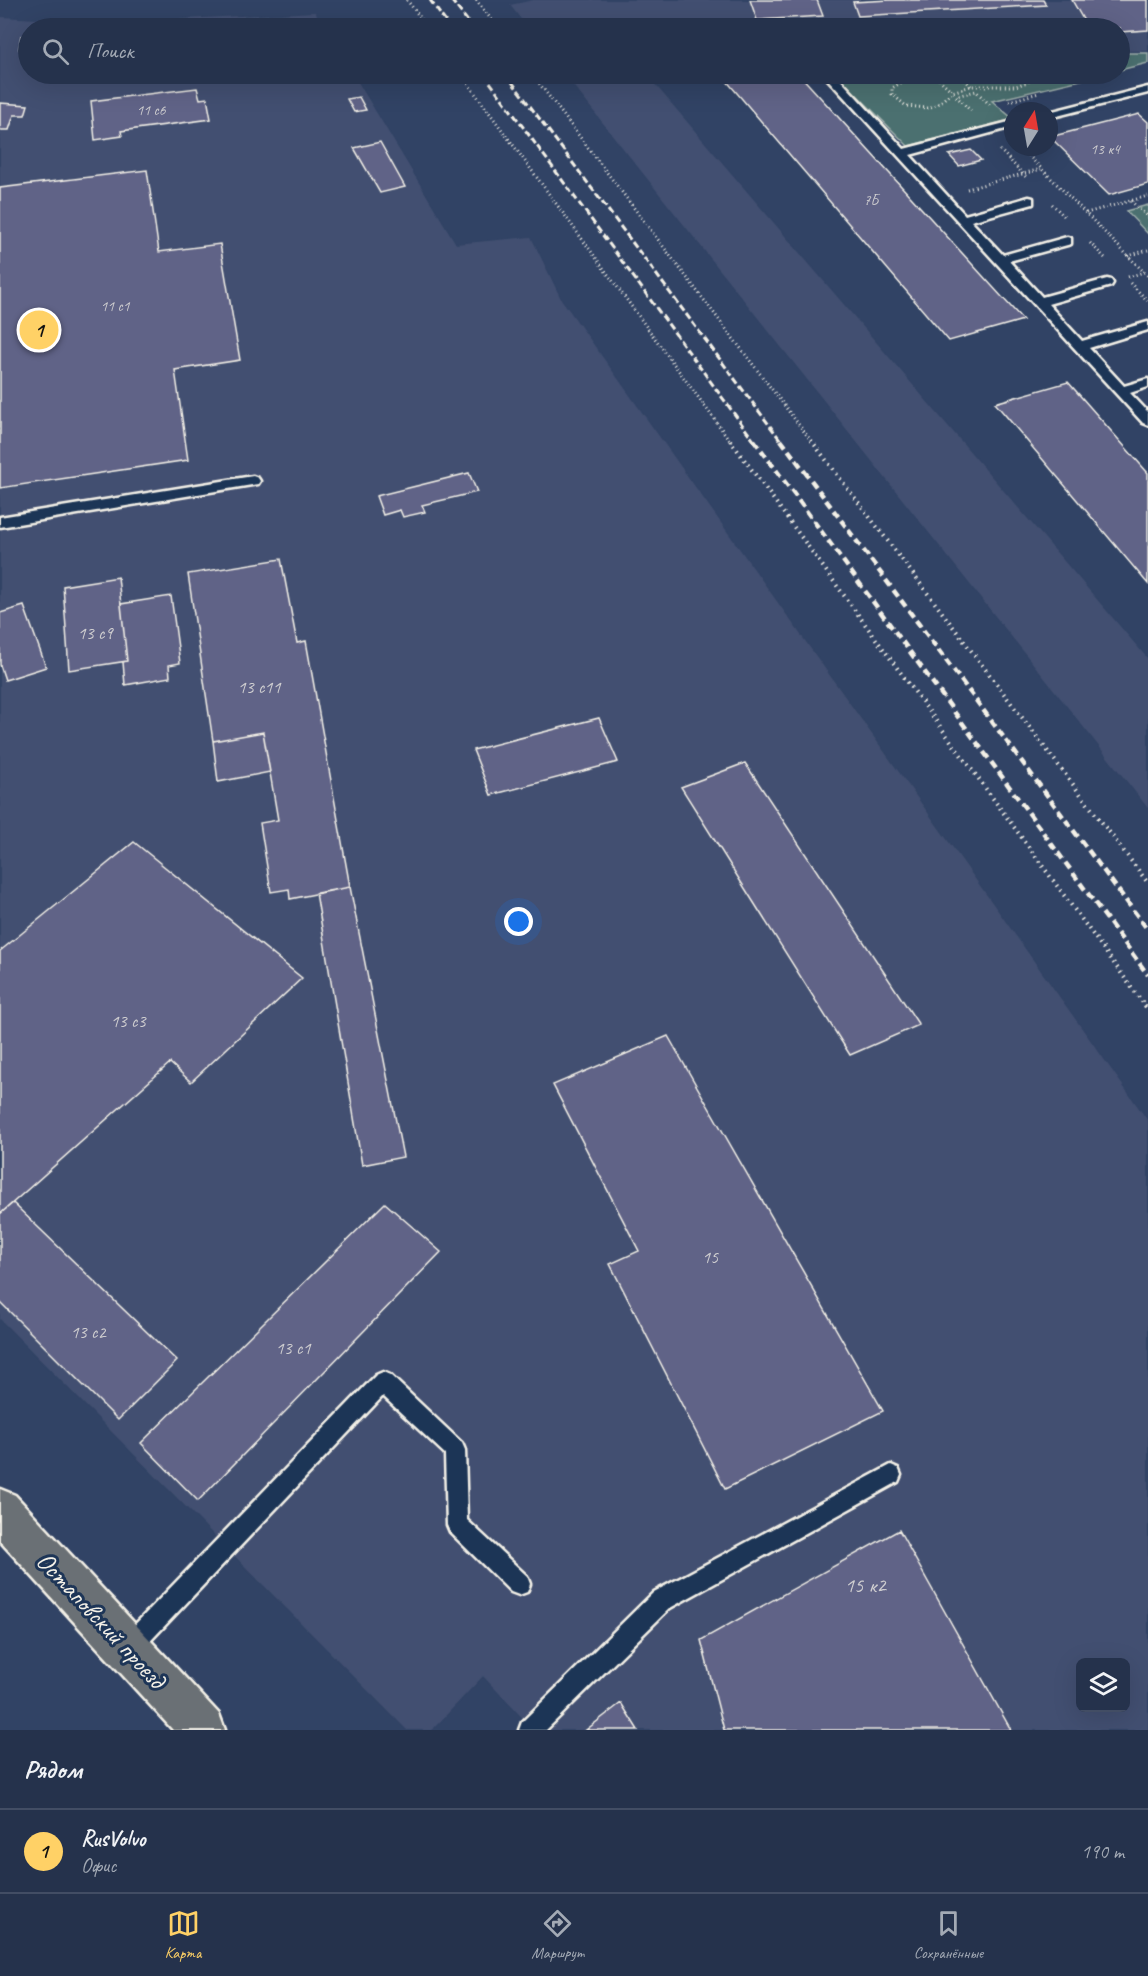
<!DOCTYPE html>
<html lang="ru">
<meta charset="utf-8">
<style>
:root{--surface:#25324c;--page:#2d3a53;--text:#f1f3f6;--muted:#a3aab5;--line:#424d64;--accent:#ffd166}
body{margin:0;font-family:Caveat,sans-serif;background:var(--page);color:var(--text)}
.controls{position:absolute;right:18px;bottom:18px;display:grid;overflow:hidden;border-radius:9px;box-shadow:0 6px 24px #0002}
.controls button{width:54px;height:54px;display:grid;place-items:center;padding:0;border:0;border-bottom:2px solid var(--line);background:var(--surface);color:var(--text);font:30px sans-serif}
.compass{position:absolute;left:1004px;top:102px;width:54px;height:54px;border-radius:50%;background:var(--surface);box-shadow:0 6px 24px #0002;rotate:11deg}
.you{position:absolute;left:519px;top:922px;width:21px;height:21px;margin:-15px;border:4px solid #fff;border-radius:50%;background:#1a73e8;box-shadow:0 0 0 9px #1a73e833}
.badge{display:grid;place-items:center;width:39px;height:39px;border-radius:50%;background:var(--accent);color:#111;font-size:20px;font-weight:700}
.pin{position:absolute;translate:-50% -50%;border:3px solid #fff;box-shadow:0 2px 6px #0006}
.list{margin:0;padding:0;list-style:none}
h2{display:flex;justify-content:space-between;align-items:center;height:78px;margin:0;padding:0 24px;font-size:26px}
h2 small{font-size:20px;font-weight:400;color:var(--muted)}
.list li{display:grid;grid-template-columns:39px 1fr auto;gap:18px;align-items:center;box-sizing:border-box;height:84px;padding:0 24px;border-top:2px solid var(--line)}
.list b{display:block;font-size:22px;white-space:nowrap}
.list p{margin:0;font-size:20px;white-space:nowrap;color:var(--muted)}
.list em{font-size:20px;font-style:normal;color:var(--muted)}
.icon{flex:none;width:33px;height:33px;fill:none;stroke:currentColor;stroke-width:2;stroke-linecap:round;stroke-linejoin:round}
.map{position:relative;flex:none;width:1148px;height:1730px;overflow:hidden}
.search{position:absolute;background:var(--surface);box-shadow:0 6px 24px #0002;left:18px;right:18px;top:18px;height:66px;display:flex;align-items:center;gap:15px;box-sizing:border-box;padding:0 21px;border-radius:33px;color:var(--muted);font-size:22px}
.sheet{height:162px;background:var(--surface)}
nav{display:flex;justify-content:space-around;align-items:center;box-sizing:border-box;height:84px;border-top:2px solid var(--line);background:var(--surface);font-size:16px;color:var(--muted)}
nav a{display:grid;justify-items:center;gap:3px}
nav .on{color:var(--accent)}
.map>svg:first-child{display:block}
.built{fill:#435071;fill-rule:evenodd}
.green{fill:#4b6f70;stroke:#a0b0ac;stroke-width:1.5}
.building{fill:#616387;stroke:#f4f1e8;stroke-width:1.5}
.lines{fill:none;stroke-linecap:round;stroke-linejoin:round}
.service-casing{stroke:#f4f1e8;stroke-width:5}
.primary-casing{stroke:#f4f1e8;stroke-width:5}
.path-far2{stroke:#f4f1e8;stroke-width:3;stroke-dasharray:1 3;stroke-linecap:butt}
.path-far1{stroke:#f4f1e8;stroke-width:4;stroke-dasharray:1.5 4.5;stroke-linecap:butt}
.path{stroke:#f4f1e8;stroke-width:4.5;stroke-dasharray:1.5 5;stroke-linecap:butt}
.service{fill:#1d3557;fill-rule:evenodd}
.primary{fill:#6b7074;fill-rule:evenodd}
.rail-far1{stroke:#f4f1e8;stroke-width:3;stroke-dasharray:7 3;stroke-linecap:butt}
.rail{stroke:#f4f1e8;stroke-width:4.5;stroke-dasharray:8 4.5;stroke-linecap:butt}
.labels{text-anchor:middle;dominant-baseline:central;stroke-width:6;stroke-linejoin:round;paint-order:stroke}
.far-number-label{font-size:15px;fill:#cfced0}
.number-label{font-size:18px;fill:#cfced0}
.near-number-label{font-size:21px;fill:#cfced0}
.near-street-label{font-size:26px;fill:#f4f1e8;stroke:#1d3557}
</style>
<div class="map">
<svg width="1148" height="1730" viewBox="0 0 1148 1730">
<rect width="100%" height="100%" fill="#314365"/>
<filter id="ink" filterUnits="userSpaceOnUse"><feTurbulence type="fractalNoise" baseFrequency=".0167" numOctaves="2"/><feDisplacementMap in="SourceGraphic" scale="12" xChannelSelector="R" yChannelSelector="G"/><feConvolveMatrix kernelMatrix="1 2 1 2 8 2 1 2 1" color-interpolation-filters="sRGB"/></filter>
<g filter="url(#ink)">
<path class="built" d="M 534,0 L 1148,0 L 1148,51 L 1120,51 L 1120,28 L 528,28 L 510,5 Z
M 315,12 L 325,28 L 28,28 L 28,74 L 353,74 L 456,244 L 531,237 L 561,299 L 1148,1121 L 1148,1730 L 534,1730 L 483,1676 L 432,1730 L 407,1730 L 0,1319 L 0,17 L 111,23 ZM 1080,1662 L 1126,1662 L 1126,1708 L 1080,1708 Z
M 564,74 L 646,74 L 1148,659 L 1148,808 Z"/>
<path class="green" d="M 1120,53 L 1148,53 L 1148,63 L 1120,70 Z
M 836,74 L 1106,74 L 992,101 L 1013,119 L 908,146 Z
M 1148,205 L 1148,234 L 1126,211 Z"/>
<path class="building" d="M 750,0 L 817,0 L 823,16 L 757,20 Z
M 890,0 L 1043,0 L 1046,5 L 858,16 L 853,2 Z
M 1072,0 L 1148,0 L 1148,30 L 1120,32 L 1120,28 L 1088,28 Z
M 309,23 L 309,28 L 269,28 L 269,24 Z
M 21,36 L 28,36 L 28,49 L 19,49 Z
M 749,74 L 799,74 L 1023,320 L 949,341 L 725,79 Z
M 197,88 L 200,99 L 207,98 L 211,119 L 121,131 L 122,136 L 95,140 L 91,101 Z
M 359,97 L 366,110 L 354,112 L 347,99 Z
M 0,103 L 28,105 L 25,115 L 14,115 L 9,130 L 0,130 Z
M 1139,114 L 1148,122 L 1148,184 L 1109,195 L 1050,137 Z
M 380,142 L 405,187 L 380,193 L 354,148 Z
M 971,150 L 981,160 L 959,166 L 949,155 Z
M 147,170 L 159,252 L 220,244 L 240,360 L 175,370 L 188,460 L 0,488 L 0,188 Z
M 1068,382 L 1148,473 L 1148,584 L 995,403 Z
M 469,473 L 477,492 L 422,505 L 425,512 L 403,517 L 400,510 L 383,515 L 376,496 Z
M 281,559 L 297,643 L 306,641 L 350,887 L 290,899 L 289,889 L 271,892 L 260,823 L 278,820 L 263,732 L 213,741 L 188,574 Z
M 118,577 L 127,661 L 69,670 L 63,586 Z
M 171,596 L 180,663 L 169,665 L 170,677 L 125,685 L 123,662 L 127,661 L 121,604 Z
M 24,606 L 46,667 L 5,680 L 0,665 L 0,613 Z
M 599,718 L 618,762 L 491,795 L 473,750 Z
M 263,732 L 270,772 L 218,782 L 213,741 Z
M 745,763 L 919,1025 L 850,1055 L 681,787 Z
M 134,842 L 302,978 L 191,1082 L 170,1063 L 0,1214 L 0,951 Z
M 350,887 L 403,1157 L 362,1165 L 316,893 Z
M 668,1036 L 883,1411 L 725,1489 L 610,1264 L 639,1251 L 553,1085 Z
M 13,1203 L 177,1361 L 118,1420 L 0,1302 L 0,1214 Z
M 385,1203 L 441,1252 L 198,1501 L 141,1443 Z
M 899,1530 L 1011,1730 L 724,1730 L 701,1640 Z
M 621,1703 L 638,1730 L 586,1730 Z"/>
<g class="lines">
<defs>
<path id="service" d="M 823,74 L 835,74 L 904,149 L 1013,121 L 1013,127 L 910,155 L 965,215 L 1029,197 L 1033,198 L 1033,204 L 971,221 L 1003,255 L 1067,237 L 1071,238 L 1071,244 L 1009,261 L 1042,297 L 1107,279 L 1111,280 L 1113,283 L 1111,286 L 1048,304 L 1082,341 L 1148,322 L 1148,330 L 1089,348 L 1124,386 L 1148,379 L 1148,387 L 1130,393 L 1148,412 L 1148,425 L 1143,423 Z
M 1148,87 L 1148,93 L 1049,118 L 1049,112 Z
M 253,476 L 258,478 L 260,481 L 258,484 L 0,527 L 0,517 Z
M 383,1372 L 390,1375 L 462,1443 L 465,1450 L 467,1520 L 527,1576 L 530,1584 L 527,1592 L 519,1595 L 511,1592 L 450,1532 L 447,1525 L 445,1454 L 383,1396 L 136,1656 L 128,1659 L 120,1656 L 117,1648 L 120,1640 L 376,1375 Z
M 891,1465 L 898,1468 L 901,1475 L 898,1482 L 670,1608 L 546,1730 L 519,1730 L 522,1722 L 654,1592 Z"/>
<path id="primary" d="M 0,1489 L 15,1495 L 219,1714 L 225,1730 L 173,1730 L 0,1541 Z"/>
</defs>
<use href="#service" class="service-casing"/>
<use href="#primary" class="primary-casing"/>
<path class="path-far2" d="M 407,0 L 428,28
M 476,0 L 498,28
M 461,74 L 731,442
M 532,74 L 812,442
M 959,74 L 971,86
M 960,74 L 906,80 L 892,88 L 892,94 L 906,106 L 928,108 L 938,104 L 952,92 L 971,86 L 1016,86 L 1049,74
M 1058,74 L 1076,76 L 1089,74
M 939,79 L 954,93
M 1009,101 L 1039,93
M 971,111 L 956,96 L 976,91 L 990,105
M 1020,147 L 1148,276
M 1000,150 L 1026,177
M 967,189 L 1041,169
M 1131,201 L 1148,217
M 1052,204 L 1066,218
M 1086,213 L 1148,196
M 1090,243 L 1106,259
M 1128,256 L 1148,250
M 1128,277 L 1144,272
M 1130,283 L 1148,301"/>
<path class="path-far1" d="M 730,440 L 1146,1007
M 811,440 L 1148,883"/>
<path class="path" d="M 1145,1005 L 1148,1010"/>
<use href="#service" class="service"/>
<use href="#primary" class="primary"/>
<path class="rail-far1" d="M 430,0 L 450,28
M 451,0 L 473,28
M 484,74 L 755,442
M 506,74 L 782,442"/>
<path class="rail" d="M 754,440 L 1148,975
M 781,440 L 1148,930"/>
</g>
</g>
<g class="labels">
<g class="far-number-label">
<text x="151" y="110">11 с6</text>
<text x="1105" y="149">13 к4</text>
<text x="871" y="200">7Б</text>
<text x="115" y="306">11 с1</text>
</g>
<g class="number-label">
<text x="95" y="633">13 с9</text>
<text x="259" y="687">13 с11</text>
<text x="128" y="1021">13 с3</text>
<text x="710" y="1257">15</text>
<text x="88" y="1332">13 с2</text>
<text x="293" y="1348">13 с1</text>
</g>
<g class="near-number-label">
<text x="865" y="1585">15 к2</text>
</g>
<g class="near-street-label">
<text transform="translate(101 1620) rotate(47)">Остаповский проезд</text>
</g>
</g>
</svg>
<div class="controls">
<button><svg class="icon" aria-label="layers" viewBox="0 0 24 24"><path d="M12 4l9 5-9 5-9-5zM3 14l9 5 9-5"/></svg></button>
</div>
<svg class="compass" viewBox="-18 -18 36 36"><path d="M0-13l5 13h-10z" fill="#e53935"/><path d="M0 13l5-13h-10z" fill="#a3aab5"/></svg>
<div class="you"></div>
<div class="pin badge" style="left:39px;top:330px">1</div>
<div class="search"><svg class="icon" aria-label="search" viewBox="0 0 24 24"><circle cx="10" cy="10" r="6"/><path d="M15 15l6 6"/></svg>Поиск</div>
</div>
<section class="sheet">
<h2>Рядом<small></small></h2>
<ul class="list">
<li><span class="badge">1</span><div><b>RusVolvo</b><p>Офис</p></div><em>190 m</em></li>
</ul>
</section>
<nav>
<a class="on"><svg class="icon" aria-label="map" viewBox="0 0 24 24"><path d="M3 6l6-2 6 2 6-2v14l-6 2-6-2-6 2zM9 4v14M15 6v14"/></svg>Карта</a>
<a><svg class="icon" aria-label="directions" viewBox="0 0 24 24"><path d="M12 3l9 9-9 9-9-9zM9 14v-3h6M13 9l2 2-2 2"/></svg>Маршрут</a>
<a><svg class="icon" aria-label="saved" viewBox="0 0 24 24"><path d="M7 4h10v16l-5-4-5 4z"/></svg>Сохранённые</a>
</nav>
